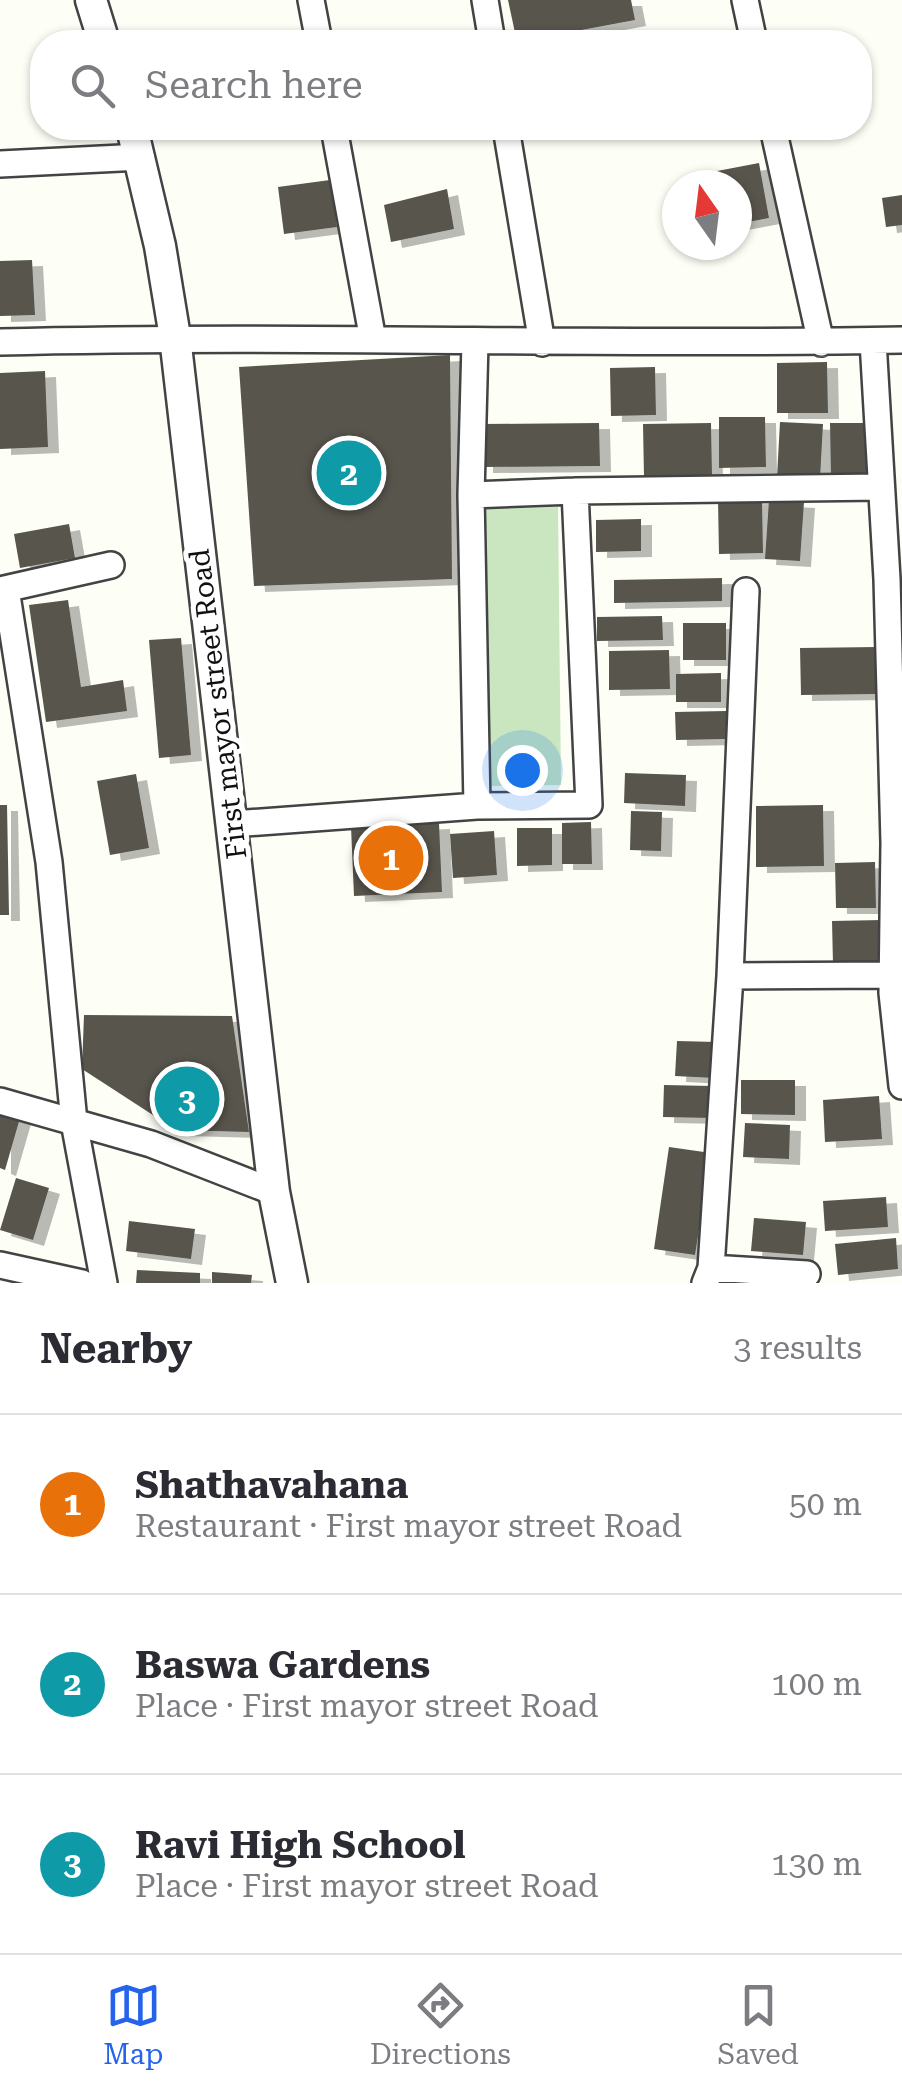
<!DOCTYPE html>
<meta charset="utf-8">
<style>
:root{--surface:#fff;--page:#f2f2f3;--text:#2b2b33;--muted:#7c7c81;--line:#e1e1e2;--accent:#2563eb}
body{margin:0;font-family:"Roboto Serif",serif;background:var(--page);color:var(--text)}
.compass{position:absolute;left:662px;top:170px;width:90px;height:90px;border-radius:50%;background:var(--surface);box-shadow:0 2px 8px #0004;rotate:346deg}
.you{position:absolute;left:522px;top:770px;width:35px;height:35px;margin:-25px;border:8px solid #fff;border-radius:50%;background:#1a73e8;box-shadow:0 0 0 15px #1a73e833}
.badge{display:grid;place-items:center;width:65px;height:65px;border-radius:50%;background:var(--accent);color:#fff;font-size:32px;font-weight:700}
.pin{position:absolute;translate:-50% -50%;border:5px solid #fff;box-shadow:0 2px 10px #0006}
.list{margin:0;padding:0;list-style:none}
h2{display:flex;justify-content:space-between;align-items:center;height:130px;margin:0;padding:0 40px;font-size:42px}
h2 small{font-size:32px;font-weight:400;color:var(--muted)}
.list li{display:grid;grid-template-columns:65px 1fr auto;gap:30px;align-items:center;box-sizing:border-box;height:180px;padding:0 40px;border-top:2px solid var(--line)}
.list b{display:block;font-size:38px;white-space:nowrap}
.list p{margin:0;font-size:32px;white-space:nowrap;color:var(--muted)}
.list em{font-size:32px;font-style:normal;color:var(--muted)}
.icon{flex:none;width:55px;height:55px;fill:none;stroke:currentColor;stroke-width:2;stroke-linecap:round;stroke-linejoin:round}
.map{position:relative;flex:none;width:902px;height:1283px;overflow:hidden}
.search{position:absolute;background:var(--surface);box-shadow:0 2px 8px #0004;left:30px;right:30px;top:30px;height:110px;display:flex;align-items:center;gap:25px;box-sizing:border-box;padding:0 35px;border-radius:40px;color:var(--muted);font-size:38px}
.sheet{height:670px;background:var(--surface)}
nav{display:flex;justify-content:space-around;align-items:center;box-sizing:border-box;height:140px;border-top:2px solid var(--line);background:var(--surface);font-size:28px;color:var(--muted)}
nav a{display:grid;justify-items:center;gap:5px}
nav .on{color:var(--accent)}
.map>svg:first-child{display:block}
.green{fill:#c9e6c0}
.building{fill:#58554e;filter:url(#shadow)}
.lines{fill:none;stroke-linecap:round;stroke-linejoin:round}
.minor-casing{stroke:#434343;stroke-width:30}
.tertiary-casing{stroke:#434343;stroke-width:35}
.minor{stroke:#fff;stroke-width:25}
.tertiary{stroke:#fff;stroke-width:30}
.labels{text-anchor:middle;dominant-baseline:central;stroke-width:10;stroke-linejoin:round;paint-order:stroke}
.street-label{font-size:28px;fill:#101010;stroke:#fff}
</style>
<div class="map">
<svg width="902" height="1283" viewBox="0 0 902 1283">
<defs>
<filter id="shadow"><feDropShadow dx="11" dy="6" stdDeviation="0" flood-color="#0004"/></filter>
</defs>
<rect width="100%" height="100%" fill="#fdfef5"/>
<path class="green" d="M 558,507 L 561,785 L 486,786 L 482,508 Z"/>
<path class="building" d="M 508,0 L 631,0 L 635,20 L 517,42 Z
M 759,163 L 769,218 L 737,224 L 737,185 L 693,185 L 691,176 Z
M 330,180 L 337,227 L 284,234 L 278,187 Z
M 447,189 L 454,229 L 391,242 L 384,205 Z
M 902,195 L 902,225 L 886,227 L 882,198 Z
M 32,260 L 35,315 L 0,316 L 0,261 Z
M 450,355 L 452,579 L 254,586 L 239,367 Z
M 827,362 L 828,413 L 777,413 L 777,363 Z
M 655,367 L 656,415 L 611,416 L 610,368 Z
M 45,371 L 48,447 L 0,449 L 0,373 Z
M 719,417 L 765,417 L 766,467 L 719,468 Z
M 780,422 L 823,424 L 820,479 L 777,477 Z
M 599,423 L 600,466 L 482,467 L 482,424 Z
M 711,423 L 712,476 L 644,477 L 643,424 Z
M 830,423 L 870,423 L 871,478 L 831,479 Z
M 762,498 L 763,553 L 719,554 L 718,499 Z
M 769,500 L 804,502 L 800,561 L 765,559 Z
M 641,519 L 641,551 L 596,552 L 596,520 Z
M 69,524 L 75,558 L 20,568 L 14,534 Z
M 722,578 L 722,601 L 614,603 L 614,580 Z
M 68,600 L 81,687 L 123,680 L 127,711 L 46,722 L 29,605 Z
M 662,616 L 663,640 L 597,641 L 597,617 Z
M 683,623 L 726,623 L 726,660 L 683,660 Z
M 181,638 L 191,755 L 159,758 L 149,640 Z
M 877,647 L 878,694 L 801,695 L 800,648 Z
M 669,650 L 670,689 L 609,690 L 609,651 Z
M 721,673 L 721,702 L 676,702 L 676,674 Z
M 726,711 L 727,739 L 676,740 L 675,712 Z
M 625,773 L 686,775 L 685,806 L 624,803 Z
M 136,774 L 149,848 L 110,855 L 97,781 Z
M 0,805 L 7,805 L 9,915 L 0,915 Z
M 823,805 L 824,866 L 756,867 L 756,806 Z
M 631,811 L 662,812 L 661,851 L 630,850 Z
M 591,822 L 592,864 L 562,864 L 562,823 Z
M 439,823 L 442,892 L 354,896 L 351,827 Z
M 517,828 L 552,828 L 552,865 L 517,866 Z
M 494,831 L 497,875 L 453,878 L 450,834 Z
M 875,862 L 876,908 L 836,908 L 835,863 Z
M 882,920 L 883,964 L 833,964 L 832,921 Z
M 84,1015 L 232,1016 L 249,1132 L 176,1130 L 82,1069 Z
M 677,1041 L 716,1042 L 714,1078 L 675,1076 Z
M 741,1080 L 795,1080 L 795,1115 L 741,1114 Z
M 664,1085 L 712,1086 L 712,1118 L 663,1117 Z
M 879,1096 L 882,1139 L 825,1142 L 823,1100 Z
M 0,1113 L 20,1118 L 5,1170 L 0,1168 Z
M 745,1123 L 790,1125 L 789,1159 L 743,1157 Z
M 669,1147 L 711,1153 L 695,1255 L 654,1249 Z
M 16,1178 L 49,1188 L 33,1240 L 0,1230 Z
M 886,1197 L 888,1227 L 825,1231 L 823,1201 Z
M 754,1218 L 806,1222 L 803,1255 L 751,1251 Z
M 129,1221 L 195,1229 L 191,1259 L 126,1251 Z
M 896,1238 L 898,1269 L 838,1275 L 835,1244 Z
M 137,1270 L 200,1273 L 200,1283 L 136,1283 Z
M 212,1272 L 252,1275 L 251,1283 L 212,1283 Z"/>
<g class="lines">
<defs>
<path id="minor" d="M 311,0 L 319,42
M 485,0 L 492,42
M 745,0 L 754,42
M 334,128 L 373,340
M 506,128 L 542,343
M 773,128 L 821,343
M 0,164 L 141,157
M 873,341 L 887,579 L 894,843 L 892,993 L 902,1086
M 0,342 C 301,334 601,346 902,340
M 471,495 L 475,342
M 6,589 L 49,862 L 74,1122 L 104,1283
M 0,590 L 111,565
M 477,806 L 471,495 L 575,491
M 233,824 L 477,806 L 589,805 L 575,491 L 881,487
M 730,976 L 746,591
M 0,1101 L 151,1144 L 274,1192
M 0,1265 L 82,1283
M 711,1268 L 807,1274
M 705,1283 L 711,1268 L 730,976 L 893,975"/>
<path id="tertiary" d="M 91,0 L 104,42
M 132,128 L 160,246 L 175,337 L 274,1192 L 292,1283"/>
</defs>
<use href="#minor" class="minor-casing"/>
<use href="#tertiary" class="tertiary-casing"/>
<use href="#minor" class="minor"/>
<use href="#tertiary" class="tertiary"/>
</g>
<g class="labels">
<g class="street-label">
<text transform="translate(218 704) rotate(-97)">First mayor street Road</text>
</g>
</g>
</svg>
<svg class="compass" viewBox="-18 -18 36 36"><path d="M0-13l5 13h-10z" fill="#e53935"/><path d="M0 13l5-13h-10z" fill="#7c7c81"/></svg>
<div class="you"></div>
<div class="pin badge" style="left:391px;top:858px;background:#e8710a">1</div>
<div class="pin badge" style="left:349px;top:473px;background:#0f9aa8">2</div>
<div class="pin badge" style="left:187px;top:1099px;background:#0f9aa8">3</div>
<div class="search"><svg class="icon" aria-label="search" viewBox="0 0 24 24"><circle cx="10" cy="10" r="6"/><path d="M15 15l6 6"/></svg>Search here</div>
</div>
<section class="sheet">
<h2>Nearby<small>3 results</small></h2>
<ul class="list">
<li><span class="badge" style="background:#e8710a">1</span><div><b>Shathavahana</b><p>Restaurant · First mayor street Road</p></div><em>50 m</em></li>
<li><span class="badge" style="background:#0f9aa8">2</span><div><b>Baswa Gardens</b><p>Place · First mayor street Road</p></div><em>100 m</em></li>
<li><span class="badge" style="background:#0f9aa8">3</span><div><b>Ravi High School</b><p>Place · First mayor street Road</p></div><em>130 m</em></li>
</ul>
</section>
<nav>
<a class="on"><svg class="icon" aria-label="map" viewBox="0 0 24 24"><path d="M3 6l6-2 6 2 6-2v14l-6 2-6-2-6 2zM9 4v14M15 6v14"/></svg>Map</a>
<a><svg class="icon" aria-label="directions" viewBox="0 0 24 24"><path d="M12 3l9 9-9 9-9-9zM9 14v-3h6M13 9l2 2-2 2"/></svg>Directions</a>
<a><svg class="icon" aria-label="saved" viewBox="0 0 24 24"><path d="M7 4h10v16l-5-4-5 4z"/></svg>Saved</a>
</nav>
